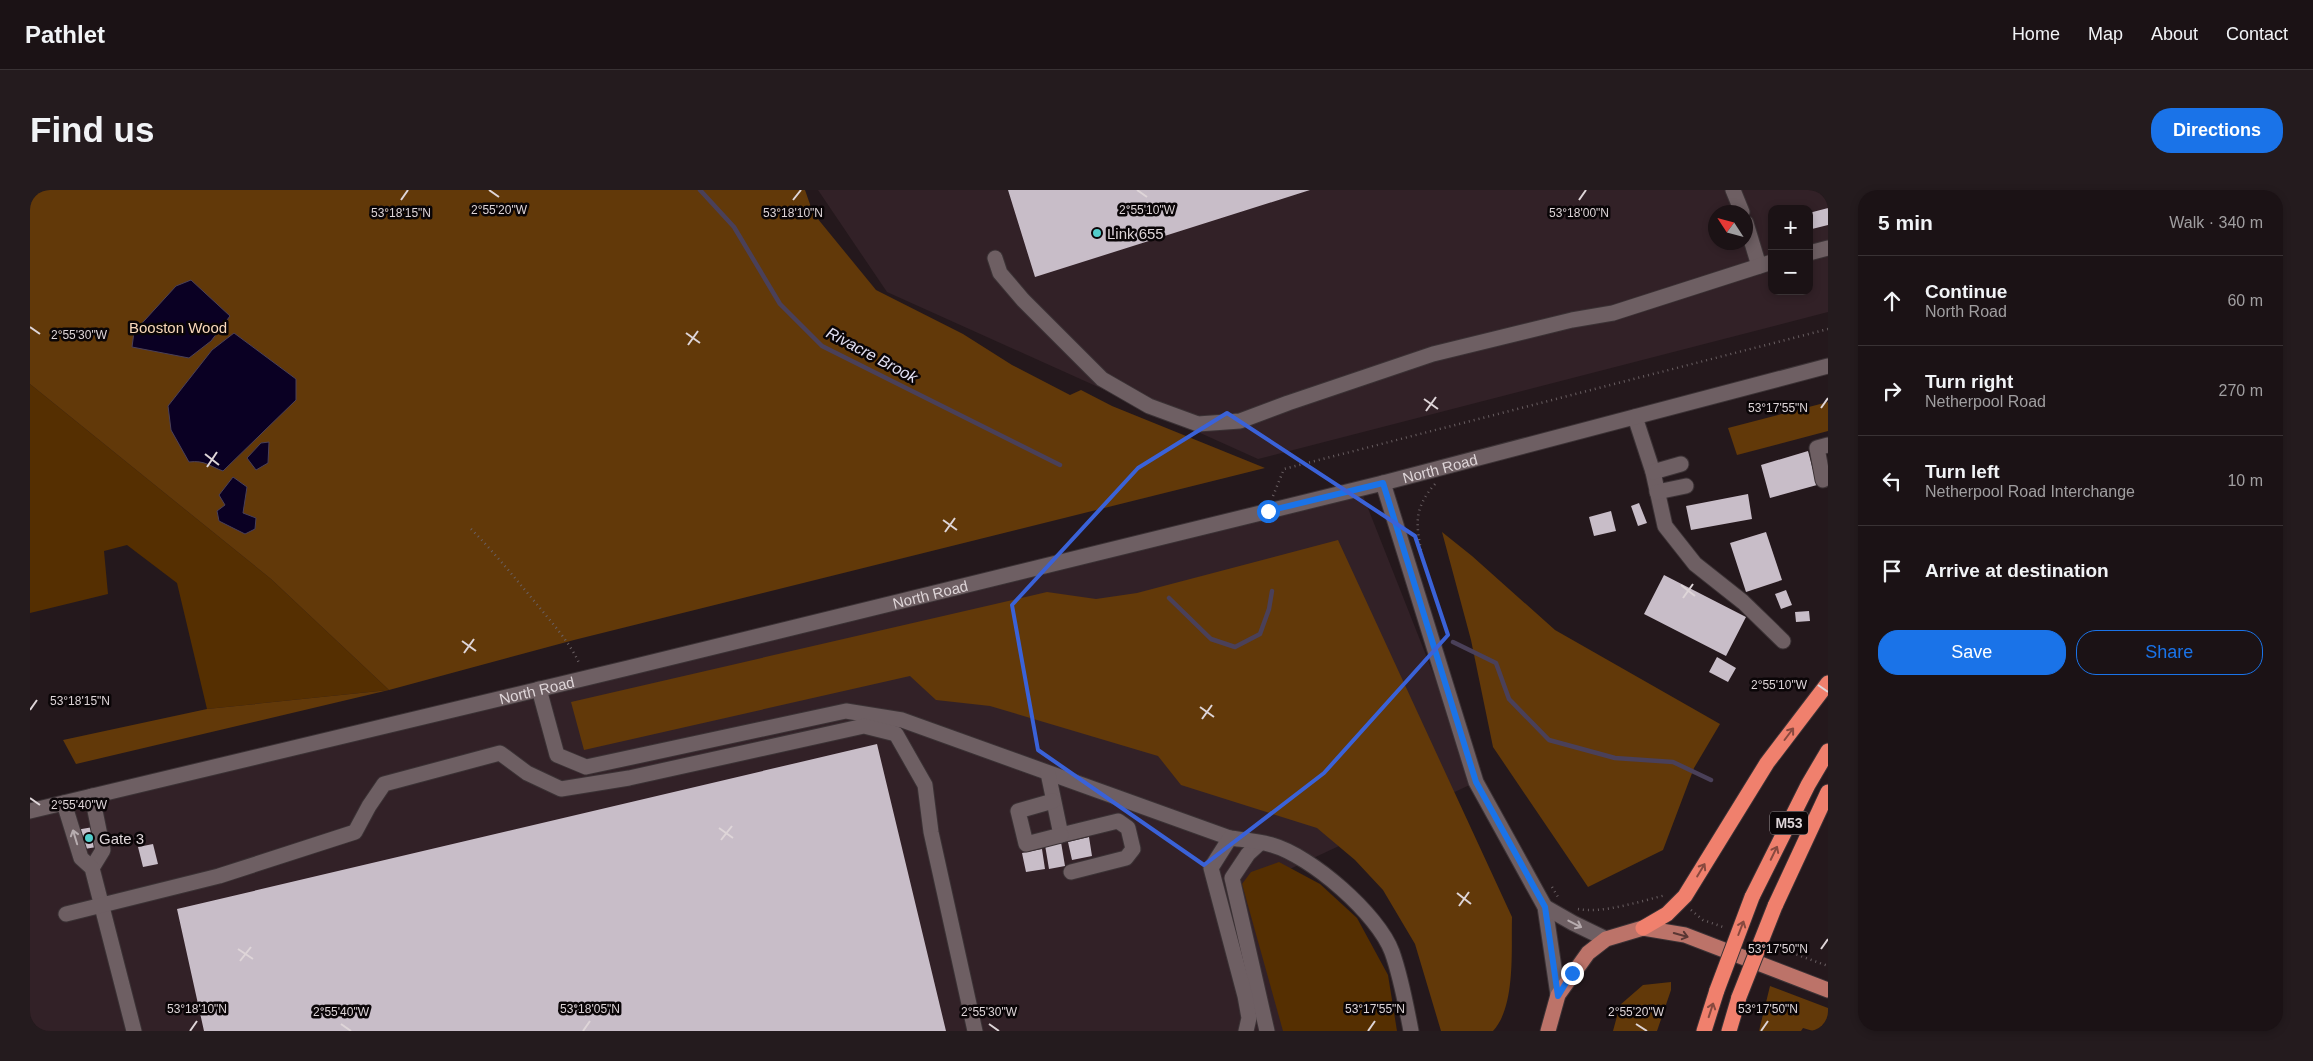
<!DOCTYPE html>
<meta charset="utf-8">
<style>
:root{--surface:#1b1215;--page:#241b1e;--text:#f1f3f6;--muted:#a09ea0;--line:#393234;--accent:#1a73e8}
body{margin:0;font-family:Helvetica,sans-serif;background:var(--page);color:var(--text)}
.controls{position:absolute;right:15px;top:15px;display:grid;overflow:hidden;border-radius:10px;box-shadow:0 2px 8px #0003}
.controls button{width:45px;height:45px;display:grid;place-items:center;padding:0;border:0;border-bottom:1px solid var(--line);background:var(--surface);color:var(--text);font:25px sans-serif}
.compass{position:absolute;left:1678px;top:15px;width:45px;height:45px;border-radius:50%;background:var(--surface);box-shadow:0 2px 8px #0003;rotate:306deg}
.stop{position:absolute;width:15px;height:15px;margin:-11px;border:4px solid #1a73e8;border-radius:50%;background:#fff}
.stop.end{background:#1a73e8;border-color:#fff;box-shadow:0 1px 5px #0008}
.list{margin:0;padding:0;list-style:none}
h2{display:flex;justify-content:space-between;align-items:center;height:65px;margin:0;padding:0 20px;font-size:21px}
h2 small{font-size:16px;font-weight:400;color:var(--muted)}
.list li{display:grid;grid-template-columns:32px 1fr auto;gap:15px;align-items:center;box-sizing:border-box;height:90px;padding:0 20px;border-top:1px solid var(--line)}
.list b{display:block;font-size:19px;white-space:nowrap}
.list p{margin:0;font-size:16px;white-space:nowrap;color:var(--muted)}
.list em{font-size:16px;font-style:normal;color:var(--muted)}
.actions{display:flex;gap:10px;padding:15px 20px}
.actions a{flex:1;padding:11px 0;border:1px solid var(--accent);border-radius:20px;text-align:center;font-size:18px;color:var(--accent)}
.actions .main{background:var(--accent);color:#fff}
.icon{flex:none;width:28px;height:28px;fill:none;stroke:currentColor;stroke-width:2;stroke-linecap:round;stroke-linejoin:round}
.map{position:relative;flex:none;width:1798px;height:841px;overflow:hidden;border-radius:20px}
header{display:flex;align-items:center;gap:30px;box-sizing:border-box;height:70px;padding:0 25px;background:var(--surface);border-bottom:1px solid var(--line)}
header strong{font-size:24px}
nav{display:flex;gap:28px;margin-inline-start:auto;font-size:18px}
.intro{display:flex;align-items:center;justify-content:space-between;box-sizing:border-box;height:120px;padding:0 30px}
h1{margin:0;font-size:35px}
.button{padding:12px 22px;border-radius:20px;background:var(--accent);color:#fff;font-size:18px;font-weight:700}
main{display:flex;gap:30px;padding:0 30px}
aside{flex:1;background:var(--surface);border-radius:20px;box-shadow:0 2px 8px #0003}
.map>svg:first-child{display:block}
.built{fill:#322127;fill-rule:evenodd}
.green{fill:#552f01}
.forest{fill:#623909}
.water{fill:#0a0023;stroke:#4a4059}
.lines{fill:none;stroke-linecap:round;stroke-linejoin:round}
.stream{stroke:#4a4059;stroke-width:4.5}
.building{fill:#c8bdc8}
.minor-casing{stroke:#3b3235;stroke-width:17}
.major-casing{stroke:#3b3235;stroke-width:17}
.highway-casing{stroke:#3b3235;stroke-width:17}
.path{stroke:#695f62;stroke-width:2.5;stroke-dasharray:1 4;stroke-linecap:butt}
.minor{stroke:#6e5f63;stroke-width:15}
.major{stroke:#bc7369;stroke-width:15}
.highway{stroke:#f0806d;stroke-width:15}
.highway-bridge-casing{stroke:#3b3235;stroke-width:17;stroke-linecap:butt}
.highway-bridge{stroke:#f0806d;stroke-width:15}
.oneway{stroke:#88493f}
.oneway2{stroke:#b7acaf}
.oneway3{stroke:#5a3633}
.route{stroke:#1a73e8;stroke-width:6}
.marked{fill:none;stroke:#3a62d8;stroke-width:4;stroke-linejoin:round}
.ticks{fill:none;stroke:#ded5d8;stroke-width:2}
.poi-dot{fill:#53cdcb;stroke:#0a0507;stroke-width:2}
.labels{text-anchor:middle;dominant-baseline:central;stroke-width:5;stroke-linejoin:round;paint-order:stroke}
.shield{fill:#0a0507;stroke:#9e9799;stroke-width:1}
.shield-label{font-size:14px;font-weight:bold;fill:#ded5d8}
.poi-label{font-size:15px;fill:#ded5d8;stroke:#0a0507;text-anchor:start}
.park-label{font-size:15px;fill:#f9d9bc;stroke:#0a0507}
.street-label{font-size:15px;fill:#ded5d8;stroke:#0a0507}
.water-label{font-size:16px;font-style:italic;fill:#e1dff2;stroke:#0a0507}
.ticks-label{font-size:12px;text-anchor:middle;fill:#ded5d8;stroke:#0a0507;stroke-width:5;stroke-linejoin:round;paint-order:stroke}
</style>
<header>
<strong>Pathlet</strong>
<nav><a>Home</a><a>Map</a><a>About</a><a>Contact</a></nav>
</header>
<div class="intro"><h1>Find us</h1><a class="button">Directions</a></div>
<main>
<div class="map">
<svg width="1798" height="841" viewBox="0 0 1798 841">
<rect width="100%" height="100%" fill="#24181c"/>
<path class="built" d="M 788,0 L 1798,0 L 1798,122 L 1228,269 L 857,102 ZM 1742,19 L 1779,19 L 1779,101 L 1742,101 ZM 1686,22 L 1716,22 L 1716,52 L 1686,52 Z
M 1332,303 L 1446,592 L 1221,697 L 1255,841 L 0,841 L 0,621 Z"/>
<path class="green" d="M 0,194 L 241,389 L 359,500 L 177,519 L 147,393 L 97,355 L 74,361 L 78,404 L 0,423 Z
M 1249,672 L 1290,694 L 1327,728 L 1358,785 L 1367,841 L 1253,841 L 1212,694 L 1221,682 Z"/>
<path class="forest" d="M 0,0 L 775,0 L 783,23 L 846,100 L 933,144 L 982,175 L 1040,205 L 1051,200 L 1082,216 L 1235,278 L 544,450 L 359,500 L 46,574 L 33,550 L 177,519 L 359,500 L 241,389 L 0,194 Z
M 1798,212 L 1798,241 L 1707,265 L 1698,238 Z
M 1412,342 L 1442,366 L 1525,440 L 1690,534 L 1664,578 L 1633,660 L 1558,697 L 1463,557 L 1441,450 Z
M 1308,350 L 1482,727 C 1481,760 1486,816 1463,841 L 1411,841 L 1385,754 L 1353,700 L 1325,670 L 1287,638 L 1151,595 L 1128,566 L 960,516 L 906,510 L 880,486 L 554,560 L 541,512 L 1017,402 L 1066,409 L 1107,403 Z
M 1641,792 L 1641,800 L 1627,841 L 1583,841 L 1590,815 L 1613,795 Z
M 1740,796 L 1798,818 L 1798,841 L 1783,841 L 1773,838 L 1771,841 L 1729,841 Z"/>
<path class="water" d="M 161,90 L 200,126 L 181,151 L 159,168 L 102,157 L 104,142 L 146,96 Z
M 204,143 L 266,189 L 266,210 L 193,281 C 179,276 175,270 159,272 L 141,240 L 138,216 L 182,160 Z
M 239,252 L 238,273 L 226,280 L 217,268 L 231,253 Z
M 203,287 L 217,297 L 213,323 L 226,328 L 225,339 L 215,344 L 189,331 L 187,321 L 195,315 L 189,305 Z"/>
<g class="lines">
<path class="stream" d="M 670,0 L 704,37 L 750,114 L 792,156 L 1030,275
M 1139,408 L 1181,449 L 1205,457 L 1230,444 L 1239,419 L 1242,401
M 1423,452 L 1466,473 L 1479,509 L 1519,550 L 1585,568 L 1643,572 L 1681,590"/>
</g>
<path class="building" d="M 978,0 L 1280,0 L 1005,87 Z
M 1798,18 L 1798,35 L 1782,39 L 1779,23 Z
M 1778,261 L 1787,295 L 1740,308 L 1731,275 Z
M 1718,304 L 1722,329 L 1661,340 L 1656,316 Z
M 1609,313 L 1617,333 L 1608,336 L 1601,316 Z
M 1581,321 L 1586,341 L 1564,346 L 1559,327 Z
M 1736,342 L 1752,390 L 1716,402 L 1700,353 Z
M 1634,385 L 1716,427 L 1696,466 L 1614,424 Z
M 1756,400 L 1762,415 L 1751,419 L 1745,404 Z
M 1779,421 L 1780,431 L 1766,432 L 1765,422 Z
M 1687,467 L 1706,478 L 1698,492 L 1679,482 Z
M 847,554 L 916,841 L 174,841 L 147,719 Z
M 75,635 L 78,655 L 43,661 L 40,641 Z
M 1059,647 L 1062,666 L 1042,670 L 1038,652 Z
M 1031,652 L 1035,676 L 1019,679 L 1015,655 Z
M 123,654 L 128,674 L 113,677 L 108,657 Z
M 1012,659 L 1015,679 L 996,682 L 992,663 Z"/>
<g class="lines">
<defs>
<g id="minor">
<path d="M 1703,0 L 1712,22"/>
<path d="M 1716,33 L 1729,76"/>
<path d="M 1779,63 L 1798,58"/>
<path d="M 965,68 L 970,83 L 993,110 L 1072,189 L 1119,216 L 1168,234 L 1210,231 L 1258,213 L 1403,164 L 1542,130 L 1583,123 L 1742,72"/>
<path d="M 1605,227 L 1623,282 L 1635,336 L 1665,374 L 1713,412 L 1753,451"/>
<path d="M 1623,282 L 1651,274"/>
<path d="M 1793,290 L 1787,258 L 1798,255"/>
<path d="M 1353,293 L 1446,592 L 1515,717 L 1528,805"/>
<path d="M 1627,302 L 1656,296"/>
<path d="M 509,499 L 527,565 L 556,577 L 816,521 L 872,530 L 1200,648"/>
<path d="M 1018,583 L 1031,645 L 1088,631 L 1098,638 L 1103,659 L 1096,668 L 1041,682"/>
<path d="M 62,606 L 73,660 L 62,678"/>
<path d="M 1023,611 L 988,621 L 996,654 L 1031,645"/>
<path d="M 34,613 L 51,668 L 62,678 L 104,841"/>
<path id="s1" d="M 0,621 L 598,478 L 1353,293 L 1798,176"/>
<path d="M 1230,653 L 1218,664 L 1202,688 L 1237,841"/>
<path d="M 1515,717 L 1543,733 L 1576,749"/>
<path d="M 36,724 L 189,686 L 325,642 L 339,616 L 354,594 L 470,563 L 497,583 L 531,599 L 599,588 L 834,536 L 866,544 L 895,595 L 901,642 L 945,841"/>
<path d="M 1216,841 L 1219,828 L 1215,806 L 1181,678 L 1200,648 C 1214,650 1229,651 1242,655 C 1281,666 1348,724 1362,762 C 1371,787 1376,815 1381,841"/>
</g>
<path id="major" d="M 1518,841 L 1528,805 L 1558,763 L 1576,749 L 1613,738 L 1655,745 L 1798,800"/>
<path id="highway" d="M 1722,707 L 1778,595 L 1798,561
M 1745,716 L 1798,602
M 1613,738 L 1637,724 L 1655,706 L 1737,573 L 1798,493
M 1674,841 L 1687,800
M 1699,841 L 1709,807"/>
</defs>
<use href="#minor" class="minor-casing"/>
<use href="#major" class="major-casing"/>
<use href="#highway" class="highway-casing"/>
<path class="path" d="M 1243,306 L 1254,279 L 1798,139
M 441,339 C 464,362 484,387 505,412 C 521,432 540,452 550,475
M 1392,365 C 1386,335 1383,319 1405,294
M 1522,697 L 1528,707
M 1548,719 C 1572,724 1611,711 1636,705
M 1661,720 L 1673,730 L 1696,738
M 1743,756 L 1798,776"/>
<use href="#minor" class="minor"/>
<use href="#major" class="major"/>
<use href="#highway" class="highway"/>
<defs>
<path id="highway-bridge" d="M 1687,800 L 1722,707
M 1709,807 L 1745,716"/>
</defs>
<use href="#highway-bridge" class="highway-bridge-casing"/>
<use href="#highway-bridge" class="highway-bridge"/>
</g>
<defs><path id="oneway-shaft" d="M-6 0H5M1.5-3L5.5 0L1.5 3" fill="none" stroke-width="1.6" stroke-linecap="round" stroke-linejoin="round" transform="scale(1.25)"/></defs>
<g class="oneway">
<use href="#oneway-shaft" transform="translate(1759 544) rotate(-53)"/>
<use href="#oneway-shaft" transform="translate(1744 663) rotate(-64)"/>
<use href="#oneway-shaft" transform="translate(1671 680) rotate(-59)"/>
<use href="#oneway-shaft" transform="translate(1711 738) rotate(-69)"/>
<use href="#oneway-shaft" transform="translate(1681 820) rotate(-72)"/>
</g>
<g class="oneway2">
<use href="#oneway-shaft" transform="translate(45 647) rotate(-107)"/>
<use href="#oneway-shaft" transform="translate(1545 734) rotate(27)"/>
</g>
<use class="oneway3" href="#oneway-shaft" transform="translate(1651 745) rotate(16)"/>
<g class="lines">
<path class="route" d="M 1238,321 L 1353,293 L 1446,592 L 1515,717 L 1528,806 L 1542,783"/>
</g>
<path class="marked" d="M 1197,223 L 1385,346 L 1418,445 L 1294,583 L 1174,675 L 1008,560 L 982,415 L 1108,278 Z"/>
<path class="ticks" d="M 459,0 L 469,7M 1107,0 L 1117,7M 371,10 L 378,0M 763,10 L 771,0M 1549,10 L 1556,0M 0,137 L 10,144M 656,143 L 670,153M 658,155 L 668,141M 1394,209 L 1408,219M 1791,218 L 1798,208M 1396,221 L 1406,207M 175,264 L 189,275M 177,277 L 187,262M 913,330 L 927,340M 915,342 L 925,328M 1651,395 L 1665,406M 1653,408 L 1663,394M 432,451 L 446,461M 434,463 L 444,449M 1788,495 L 1798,502M 1170,517 L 1184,527M 0,520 L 7,510M 1172,529 L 1182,515M 0,608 L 10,615M 689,638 L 703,648M 691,650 L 702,636M 1427,703 L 1441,714M 1429,716 L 1439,702M 208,759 L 223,769M 1791,759 L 1798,749M 210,771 L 221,757M 311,834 L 321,841M 959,834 L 969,841M 1606,834 L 1617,841M 160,841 L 167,831M 553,841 L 560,831M 1338,841 L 1345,831M 1731,841 L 1738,831"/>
<g class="poi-dot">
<circle cx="1067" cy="43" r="5"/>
<circle cx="59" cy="648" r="5"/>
</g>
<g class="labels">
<rect class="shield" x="1740" y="621.5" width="38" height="23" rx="4"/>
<g class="shield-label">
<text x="1759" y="633">M53</text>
</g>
<g class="poi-label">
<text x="1077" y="43">Link 655</text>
<text x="69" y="648">Gate 3</text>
</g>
<g class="park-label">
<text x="148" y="137">Booston Wood</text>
</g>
<g class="street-label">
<text stroke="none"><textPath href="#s1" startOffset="1451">North Road</textPath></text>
<text stroke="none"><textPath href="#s1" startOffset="926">North Road</textPath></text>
<text stroke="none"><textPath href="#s1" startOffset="521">North Road</textPath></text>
</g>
<g class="water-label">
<text transform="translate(842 165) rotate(28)">Rivacre Brook</text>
</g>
</g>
<g class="ticks-label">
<text x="469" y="24">2°55'20"W</text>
<text x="1117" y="24">2°55'10"W</text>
<text x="1549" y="27">53°18'00"N</text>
<text x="371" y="27">53°18'15"N</text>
<text x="763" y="27">53°18'10"N</text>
<text x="49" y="149">2°55'30"W</text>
<text x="1748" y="222">53°17'55"N</text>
<text x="1749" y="499">2°55'10"W</text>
<text x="50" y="515">53°18'15"N</text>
<text x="49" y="619">2°55'40"W</text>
<text x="1748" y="763">53°17'50"N</text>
<text x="167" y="823">53°18'10"N</text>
<text x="560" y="823">53°18'05"N</text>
<text x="1345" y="823">53°17'55"N</text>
<text x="1738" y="823">53°17'50"N</text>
<text x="311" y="826">2°55'40"W</text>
<text x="959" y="826">2°55'30"W</text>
<text x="1606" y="826">2°55'20"W</text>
</g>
</svg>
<div class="controls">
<button>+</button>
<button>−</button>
</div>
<svg class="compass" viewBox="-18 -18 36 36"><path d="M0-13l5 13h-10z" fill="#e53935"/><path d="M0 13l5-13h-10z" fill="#a09ea0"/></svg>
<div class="stop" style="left:1238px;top:321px"></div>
<div class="stop end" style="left:1542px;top:783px"></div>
</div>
<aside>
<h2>5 min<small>Walk · 340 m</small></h2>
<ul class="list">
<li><svg class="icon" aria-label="ahead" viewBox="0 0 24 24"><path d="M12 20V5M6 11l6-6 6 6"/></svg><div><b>Continue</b><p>North Road</p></div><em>60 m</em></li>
<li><svg class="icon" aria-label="right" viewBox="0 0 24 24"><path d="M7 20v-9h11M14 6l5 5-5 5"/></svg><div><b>Turn right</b><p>Netherpool Road</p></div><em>270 m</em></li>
<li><svg class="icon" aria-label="left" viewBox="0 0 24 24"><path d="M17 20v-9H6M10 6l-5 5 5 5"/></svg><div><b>Turn left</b><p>Netherpool Road Interchange</p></div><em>10 m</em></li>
<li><svg class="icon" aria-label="arrive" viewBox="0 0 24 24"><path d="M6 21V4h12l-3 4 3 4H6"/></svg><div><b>Arrive at destination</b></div></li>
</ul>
<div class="actions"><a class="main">Save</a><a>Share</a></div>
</aside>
</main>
